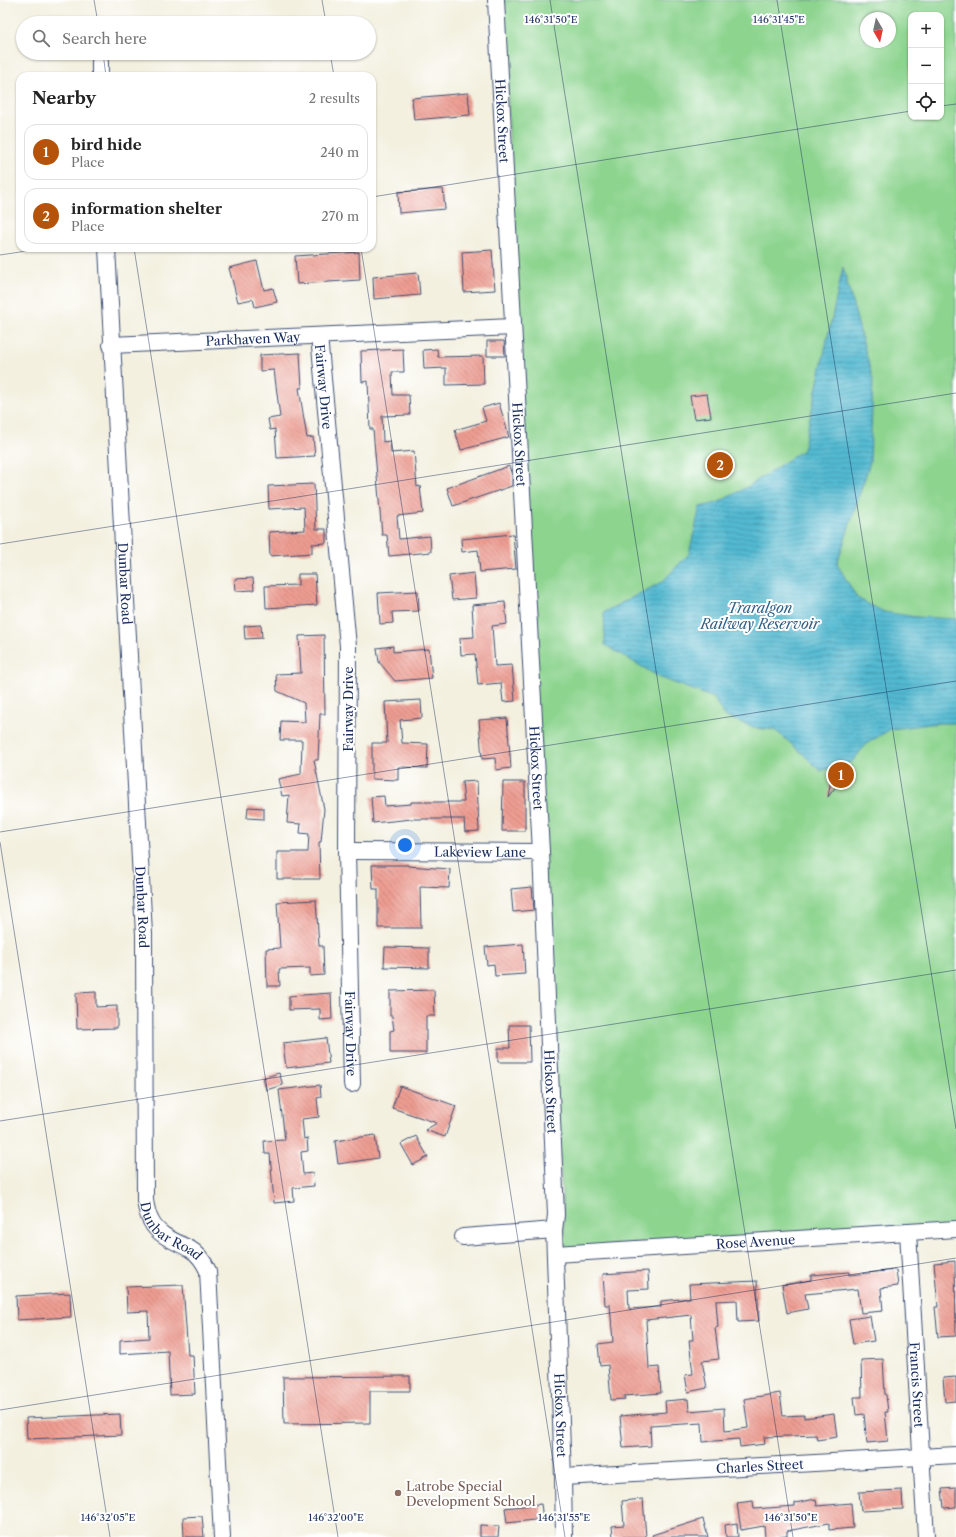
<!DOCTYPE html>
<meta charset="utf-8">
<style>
:root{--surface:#fff;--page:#f6f6f6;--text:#222;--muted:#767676;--line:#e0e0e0;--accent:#b45309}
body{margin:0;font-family:"Libre Caslon Text",serif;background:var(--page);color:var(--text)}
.controls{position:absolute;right:12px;top:12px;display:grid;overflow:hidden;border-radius:8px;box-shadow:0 1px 3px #0004}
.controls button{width:36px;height:36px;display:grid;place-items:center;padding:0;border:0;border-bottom:1px solid var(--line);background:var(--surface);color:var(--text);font:20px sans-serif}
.compass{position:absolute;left:860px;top:12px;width:36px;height:36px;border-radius:50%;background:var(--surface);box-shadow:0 1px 3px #0004;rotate:171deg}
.you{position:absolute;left:405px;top:845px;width:14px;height:14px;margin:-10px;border:3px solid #fff;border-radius:50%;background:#1a73e8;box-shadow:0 0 0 6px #1a73e833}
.badge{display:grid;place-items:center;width:26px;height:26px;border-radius:50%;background:var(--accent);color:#fff;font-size:13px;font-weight:700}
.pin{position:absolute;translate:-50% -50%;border:2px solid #fff;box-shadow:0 1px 4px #0006}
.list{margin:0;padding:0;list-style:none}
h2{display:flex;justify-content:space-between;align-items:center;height:52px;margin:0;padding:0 16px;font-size:17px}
h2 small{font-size:13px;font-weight:400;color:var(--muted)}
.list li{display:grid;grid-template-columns:26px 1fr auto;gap:12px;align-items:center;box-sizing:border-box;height:56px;margin:0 8px 8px;padding:0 8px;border:1px solid var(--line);border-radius:12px}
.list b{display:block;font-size:15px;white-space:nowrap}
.list p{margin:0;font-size:13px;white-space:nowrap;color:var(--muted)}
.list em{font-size:13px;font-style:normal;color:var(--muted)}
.icon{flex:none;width:22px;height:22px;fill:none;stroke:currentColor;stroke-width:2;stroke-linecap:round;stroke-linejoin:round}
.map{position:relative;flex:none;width:956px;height:1537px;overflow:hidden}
.search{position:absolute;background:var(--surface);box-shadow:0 1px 3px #0004;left:16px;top:16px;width:360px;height:44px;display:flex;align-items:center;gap:10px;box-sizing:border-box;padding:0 14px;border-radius:22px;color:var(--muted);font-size:15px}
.panel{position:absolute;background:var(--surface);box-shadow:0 1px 3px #0004;left:16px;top:72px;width:360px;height:180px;border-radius:12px}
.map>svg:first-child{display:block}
.green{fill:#8dd48f;stroke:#548276;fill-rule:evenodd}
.water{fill:url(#water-rules);stroke:#377498}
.building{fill:url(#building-back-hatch)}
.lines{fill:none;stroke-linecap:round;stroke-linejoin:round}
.minor-casing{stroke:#3b4c71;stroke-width:18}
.minor{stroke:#fff;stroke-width:16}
.ticks{fill:none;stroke:#1b2f5e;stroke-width:1;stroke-opacity:0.45}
.education-dot{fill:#8d6e63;stroke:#fff;stroke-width:1.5}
.labels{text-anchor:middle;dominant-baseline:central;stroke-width:4;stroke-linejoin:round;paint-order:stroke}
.street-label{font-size:13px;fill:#1b2f5e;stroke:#fff}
.education-label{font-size:13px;fill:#785e54;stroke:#fff;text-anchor:start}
.water-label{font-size:14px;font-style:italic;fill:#2f6086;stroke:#fff}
.ticks-label{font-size:10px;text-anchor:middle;fill:#1b2f5e;stroke:#fff;stroke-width:4;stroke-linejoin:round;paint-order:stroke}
</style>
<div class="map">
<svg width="956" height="1537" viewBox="0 0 956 1537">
<defs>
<pattern id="water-rules" width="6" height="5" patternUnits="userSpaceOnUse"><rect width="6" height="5" fill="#53bad1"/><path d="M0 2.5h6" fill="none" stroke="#4498ad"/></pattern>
<pattern id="building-back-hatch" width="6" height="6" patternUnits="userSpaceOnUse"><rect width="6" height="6" fill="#ee9d92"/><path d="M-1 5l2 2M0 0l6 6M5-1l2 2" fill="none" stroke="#c0807a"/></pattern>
</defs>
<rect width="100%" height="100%" fill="#fff"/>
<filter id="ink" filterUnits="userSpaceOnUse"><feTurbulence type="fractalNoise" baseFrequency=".025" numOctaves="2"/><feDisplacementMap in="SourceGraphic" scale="8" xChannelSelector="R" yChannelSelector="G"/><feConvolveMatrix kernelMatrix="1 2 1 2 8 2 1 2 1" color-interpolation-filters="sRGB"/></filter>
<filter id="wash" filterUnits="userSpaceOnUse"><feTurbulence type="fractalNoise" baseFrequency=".012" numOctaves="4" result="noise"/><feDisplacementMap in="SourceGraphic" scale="16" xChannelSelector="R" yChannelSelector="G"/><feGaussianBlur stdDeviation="0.9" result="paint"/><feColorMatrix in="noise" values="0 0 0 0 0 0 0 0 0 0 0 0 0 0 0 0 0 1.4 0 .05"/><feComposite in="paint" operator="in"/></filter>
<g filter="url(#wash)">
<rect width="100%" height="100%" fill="#f3f0df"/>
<path class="green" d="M 504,0 L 956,0 L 956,1227 L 565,1248 L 524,532 ZM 911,15 L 941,15 L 941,117 L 911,117 ZM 866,18 L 890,18 L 890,42 L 866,42 Z"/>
<path class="water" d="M 843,267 L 873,380 L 870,462 L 837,564 L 857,598 L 884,612 L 916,617 L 956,619 L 956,723 L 939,723 L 891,729 L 866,744 L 852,762 L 820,771 L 803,754 L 775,730 L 756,728 L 724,716 L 714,698 L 661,678 L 605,645 L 604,612 L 662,582 L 689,554 L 700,507 L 717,503 L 749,486 L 803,450 Z"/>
<g id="blocks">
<path class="building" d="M 468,93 L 470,115 L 414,120 L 412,98 Z
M 443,189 L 445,209 L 399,213 L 398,192 Z
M 492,250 L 495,290 L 464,292 L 462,252 Z
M 359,252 L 360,280 L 297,284 L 295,256 Z
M 257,261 L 264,290 L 273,288 L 277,302 L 255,307 L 253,299 L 238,302 L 229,268 Z
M 418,273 L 420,295 L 374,299 L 373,277 Z
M 487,341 L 504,341 L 505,356 L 487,356 Z
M 403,349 L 404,372 L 392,372 L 393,395 L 409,395 L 410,415 L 382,416 L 383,442 L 390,441 L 391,453 L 414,451 L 417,487 L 420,486 L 423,513 L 397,516 L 399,539 L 430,536 L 431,552 L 389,556 L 387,535 L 382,535 L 373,429 L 370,429 L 368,381 L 362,382 L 361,351 Z
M 437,349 L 438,357 L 483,356 L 484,384 L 446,385 L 446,368 L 424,369 L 423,350 Z
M 300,353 L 302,388 L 299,388 L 307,438 L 313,437 L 315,456 L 277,458 L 275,429 L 270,430 L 268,419 L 280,417 L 274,370 L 260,371 L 260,355 Z
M 707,394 L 711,417 L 694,419 L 690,396 Z
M 499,403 L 509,437 L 461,450 L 455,430 L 486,421 L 482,408 Z
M 725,453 L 730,470 L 714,475 L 709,460 Z
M 509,466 L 512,475 L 512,486 L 453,506 L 447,488 Z
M 314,484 L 316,529 L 326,529 L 326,543 L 312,544 L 312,553 L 270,556 L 269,532 L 305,530 L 304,507 L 269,509 L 268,486 Z
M 513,534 L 516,569 L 480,572 L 478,550 L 462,552 L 461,539 Z
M 474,573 L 476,598 L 452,600 L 449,576 Z
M 298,574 L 315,574 L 317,605 L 266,608 L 265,586 L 298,585 Z
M 253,578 L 254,590 L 236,591 L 235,579 Z
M 418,591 L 419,611 L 392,612 L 393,623 L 380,624 L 378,593 Z
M 505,602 L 507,624 L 492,626 L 495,666 L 512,665 L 515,701 L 503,702 L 501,683 L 478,685 L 475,654 L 461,655 L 460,638 L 474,637 L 472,605 Z
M 261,625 L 262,638 L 245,639 L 244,626 Z
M 324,635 L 325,714 L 320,714 L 318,760 L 314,760 L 324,809 L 321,842 L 319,842 L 320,879 L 277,879 L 277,852 L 308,852 L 309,834 L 300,833 L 301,824 L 287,823 L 289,795 L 282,796 L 278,779 L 301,774 L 302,740 L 280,740 L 281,721 L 305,722 L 304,703 L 277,691 L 276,674 L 301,673 L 299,636 Z
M 393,646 L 393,652 L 429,649 L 432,678 L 395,681 L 379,662 L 377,648 Z
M 421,700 L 422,718 L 400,720 L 402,743 L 428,744 L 427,768 L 398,767 L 398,780 L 372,779 L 372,743 L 387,743 L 385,702 Z
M 507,718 L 511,768 L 496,770 L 495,758 L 482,759 L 479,720 Z
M 851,766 L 828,797 L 832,773 Z
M 477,781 L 479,831 L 465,832 L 464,819 L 412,819 L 373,823 L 371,797 L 384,796 L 385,806 L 411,804 L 411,802 L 464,802 L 462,782 Z
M 503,782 L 525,782 L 525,831 L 502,831 Z
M 248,807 L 264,808 L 264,819 L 247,818 Z
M 372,865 L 408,865 L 408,866 L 450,869 L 449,888 L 420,887 L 421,928 L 378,928 L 378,889 L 373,889 Z
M 532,887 L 534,910 L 513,912 L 511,889 Z
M 316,900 L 319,946 L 323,946 L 324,975 L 310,976 L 310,968 L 279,969 L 280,986 L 267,986 L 266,949 L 280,948 L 277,902 Z
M 523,944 L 525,974 L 495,976 L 494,964 L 487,965 L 485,947 Z
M 385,947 L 429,948 L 429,968 L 384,967 Z
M 434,990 L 435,1016 L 426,1016 L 426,1053 L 390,1053 L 390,1031 L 394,1030 L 392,1016 L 390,1016 L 390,991 Z
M 96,992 L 96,1007 L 117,1006 L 117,1028 L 77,1029 L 76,993 Z
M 331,993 L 332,1019 L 320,1020 L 320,1009 L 289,1010 L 289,996 Z
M 509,1025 L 529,1025 L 530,1062 L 498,1062 L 498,1048 L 510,1048 Z
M 326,1038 L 329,1063 L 286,1068 L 283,1043 Z
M 279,1073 L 283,1085 L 266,1090 L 263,1078 Z
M 320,1085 L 321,1097 L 317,1098 L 319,1117 L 302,1119 L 304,1139 L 307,1138 L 308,1151 L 301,1152 L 303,1174 L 313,1173 L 314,1186 L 293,1188 L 294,1201 L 274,1203 L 270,1154 L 265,1154 L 264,1141 L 285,1140 L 279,1090 Z
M 400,1086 L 456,1106 L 445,1137 L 425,1130 L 437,1123 L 392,1108 Z
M 375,1135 L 378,1158 L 338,1164 L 335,1141 Z
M 416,1136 L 428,1157 L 413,1165 L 401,1144 Z
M 955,1261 L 956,1336 L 938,1337 L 935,1307 L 938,1307 L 934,1263 Z
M 896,1270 L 898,1286 L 881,1288 L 883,1311 L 861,1313 L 858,1289 L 805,1294 L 808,1309 L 787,1313 L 782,1285 L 811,1280 L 811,1275 L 849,1272 L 849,1275 Z
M 648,1271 L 649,1289 L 628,1290 L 629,1309 L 661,1307 L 661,1301 L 690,1298 L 689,1284 L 757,1281 L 759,1321 L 738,1322 L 737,1300 L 716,1301 L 718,1327 L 715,1328 L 719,1359 L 702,1361 L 707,1388 L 688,1392 L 685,1375 L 693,1374 L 689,1340 L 693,1340 L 691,1315 L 646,1320 L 649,1368 L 659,1367 L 661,1393 L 624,1396 L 625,1399 L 611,1400 L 608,1365 L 600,1366 L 598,1344 L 613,1342 L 610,1305 L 605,1305 L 603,1274 Z
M 183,1285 L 188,1355 L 193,1355 L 195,1394 L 170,1395 L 168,1351 L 120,1354 L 120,1340 L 149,1338 L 148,1311 L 127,1312 L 126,1287 Z
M 70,1293 L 71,1317 L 17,1320 L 16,1296 Z
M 870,1316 L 874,1341 L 853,1344 L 849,1319 Z
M 883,1359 L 885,1395 L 886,1395 L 888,1412 L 885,1412 L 888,1441 L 867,1443 L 864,1414 L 856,1415 L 854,1397 L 862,1397 L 861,1360 Z
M 410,1376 L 410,1391 L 370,1391 L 370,1423 L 284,1424 L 283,1377 Z
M 956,1377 L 956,1401 L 945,1402 L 943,1378 Z
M 780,1393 L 783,1416 L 804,1415 L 804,1418 L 834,1414 L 837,1437 L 817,1440 L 816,1435 L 764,1437 L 765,1444 L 740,1447 L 739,1439 L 703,1442 L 702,1423 L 650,1426 L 651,1446 L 623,1448 L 620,1416 L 666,1412 L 665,1401 L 688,1399 L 689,1411 L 724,1408 L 725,1431 L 748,1428 L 744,1399 Z
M 120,1414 L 121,1435 L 27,1439 L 26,1418 Z
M 956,1488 L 956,1507 L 944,1508 L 942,1489 Z
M 902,1490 L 903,1509 L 861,1511 L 859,1492 Z
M 643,1499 L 646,1537 L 613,1537 L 612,1526 L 624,1525 L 622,1501 Z
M 816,1499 L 817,1506 L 851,1503 L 853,1528 L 829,1530 L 829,1523 L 787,1531 L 787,1536 L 770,1537 L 765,1537 L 764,1526 L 741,1530 L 737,1503 L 753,1501 L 754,1509 L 795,1506 L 795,1503 Z
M 541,1504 L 543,1519 L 507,1523 L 505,1508 Z
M 202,1516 L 204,1537 L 184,1537 L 183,1517 Z
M 703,1519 L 708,1537 L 653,1537 L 652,1535 Z
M 737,1523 L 738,1537 L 726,1537 L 725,1525 Z
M 480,1525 L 499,1526 L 498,1537 L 480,1537 Z"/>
</g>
</g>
<g filter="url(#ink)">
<use href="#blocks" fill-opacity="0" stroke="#3b4c71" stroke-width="1"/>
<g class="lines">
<defs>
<g id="minor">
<path id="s1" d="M 496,0 L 541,852 L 556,1215 L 554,1230 L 563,1477 L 564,1537"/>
<path d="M 100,62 L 100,76"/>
<path id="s2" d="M 107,248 L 144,934 L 145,1200 C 146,1207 147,1214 151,1221 C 158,1236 177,1242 190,1249 C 199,1254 204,1262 208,1271 L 222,1537"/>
<path id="s3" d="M 319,336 L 348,646 L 347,851 L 352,1084"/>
<path id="s4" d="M 111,345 L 513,327"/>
<path id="s5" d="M 347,851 L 541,852"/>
<path id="s6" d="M 908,1232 L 926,1537"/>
<path d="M 463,1237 L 554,1230"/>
<path id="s7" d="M 555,1254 L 956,1229"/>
<path id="s8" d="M 563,1477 L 956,1455"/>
</g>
</defs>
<use href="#minor" class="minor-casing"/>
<use href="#minor" class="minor"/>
</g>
</g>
<path class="ticks" d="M 94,0 L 98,23M 322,0 L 326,23M 550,0 L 793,1537M 777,0 L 956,1129M 103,53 L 106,76M 330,53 L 334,76M 941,106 L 956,104M 372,197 L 911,111M 134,248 L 338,1537M 361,248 L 565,1537M 0,255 L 47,248M 0,544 L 956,393M 0,832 L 956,681M 0,842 L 110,1537M 0,1121 L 956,970M 0,1410 L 956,1258"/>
<circle class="education-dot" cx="398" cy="1493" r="4"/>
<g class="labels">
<g class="street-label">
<text stroke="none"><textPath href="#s1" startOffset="121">Hickox Street</textPath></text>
<text stroke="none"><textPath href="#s4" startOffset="142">Parkhaven Way</textPath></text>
<text stroke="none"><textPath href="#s3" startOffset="51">Fairway Drive</textPath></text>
<text stroke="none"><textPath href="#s1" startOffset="445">Hickox Street</textPath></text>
<text stroke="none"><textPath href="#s2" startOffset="336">Dunbar Road</textPath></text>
<text transform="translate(348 709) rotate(-90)">Fairway Drive</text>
<text stroke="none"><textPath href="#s1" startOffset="769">Hickox Street</textPath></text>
<text stroke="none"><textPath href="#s5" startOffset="133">Lakeview Lane</textPath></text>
<text stroke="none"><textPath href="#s2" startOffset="660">Dunbar Road</textPath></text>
<text stroke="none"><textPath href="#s3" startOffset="699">Fairway Drive</textPath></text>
<text stroke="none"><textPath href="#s1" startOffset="1093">Hickox Street</textPath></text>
<text stroke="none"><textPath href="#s2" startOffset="996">Dunbar Road</textPath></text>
<text stroke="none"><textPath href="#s7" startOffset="201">Rose Avenue</textPath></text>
<text stroke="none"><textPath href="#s6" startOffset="153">Francis Street</textPath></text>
<text stroke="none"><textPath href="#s1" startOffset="1417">Hickox Street</textPath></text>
<text stroke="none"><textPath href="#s8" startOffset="197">Charles Street</textPath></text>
</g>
<g class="education-label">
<text x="406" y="1486">Latrobe Special<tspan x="406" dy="15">Development School</tspan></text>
</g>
<g class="water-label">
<text x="760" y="608">Traralgon<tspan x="760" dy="16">Railway Reservoir</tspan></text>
</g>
</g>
<g class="ticks-label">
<text x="551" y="23">146°31'50"E</text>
<text x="779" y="23">146°31'45"E</text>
<text x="108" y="1521">146°32'05"E</text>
<text x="336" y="1521">146°32'00"E</text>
<text x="564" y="1521">146°31'55"E</text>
<text x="791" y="1521">146°31'50"E</text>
</g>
</svg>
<div class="controls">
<button>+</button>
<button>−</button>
<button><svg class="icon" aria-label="locate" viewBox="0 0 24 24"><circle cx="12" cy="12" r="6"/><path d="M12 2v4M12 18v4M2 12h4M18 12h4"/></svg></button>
</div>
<svg class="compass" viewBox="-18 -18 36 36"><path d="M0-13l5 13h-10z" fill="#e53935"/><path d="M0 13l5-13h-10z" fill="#767676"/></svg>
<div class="you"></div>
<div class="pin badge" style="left:841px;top:775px">1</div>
<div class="pin badge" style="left:720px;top:465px">2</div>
<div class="search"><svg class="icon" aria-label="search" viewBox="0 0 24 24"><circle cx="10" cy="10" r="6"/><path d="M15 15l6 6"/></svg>Search here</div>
<section class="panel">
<h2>Nearby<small>2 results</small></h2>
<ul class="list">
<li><span class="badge">1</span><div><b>bird hide</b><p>Place</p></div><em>240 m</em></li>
<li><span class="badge">2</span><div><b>information shelter</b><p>Place</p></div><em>270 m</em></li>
</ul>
</section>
</div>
